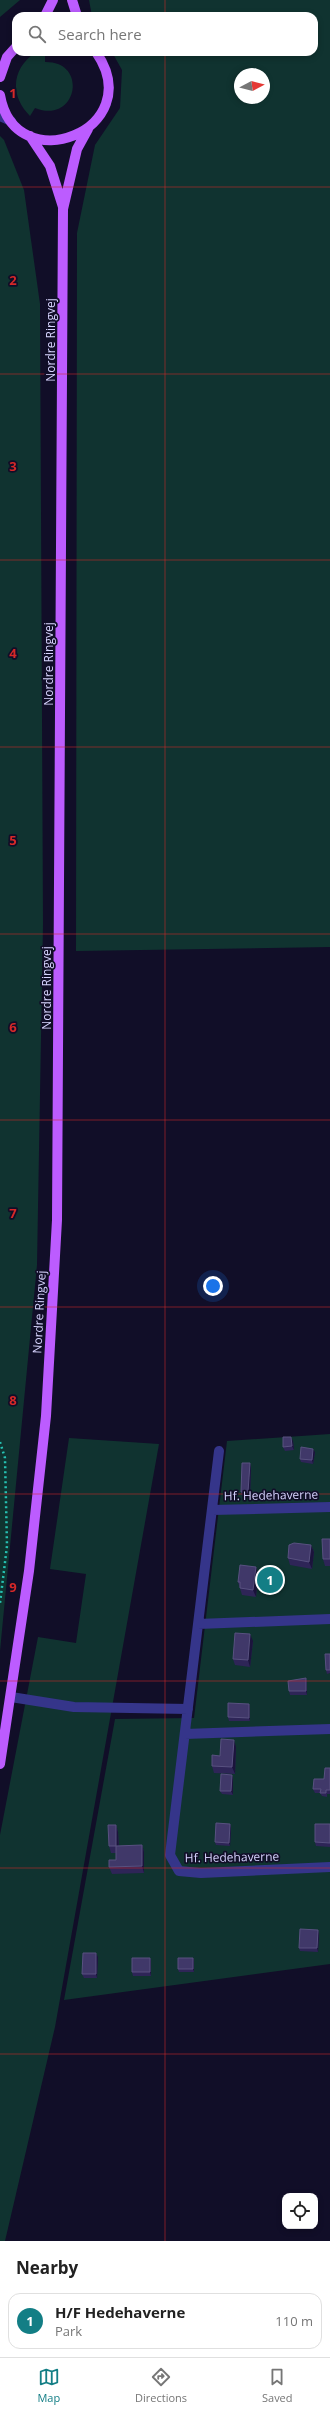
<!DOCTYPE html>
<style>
:root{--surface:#fff;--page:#f2f2f2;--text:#222;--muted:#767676;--line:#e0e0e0;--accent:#137e85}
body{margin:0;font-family:"Open Sans",sans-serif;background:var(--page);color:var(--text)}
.controls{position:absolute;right:12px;bottom:12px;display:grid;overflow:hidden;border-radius:8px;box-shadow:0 2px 6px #0003}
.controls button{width:36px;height:36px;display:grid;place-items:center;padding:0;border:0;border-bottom:1px solid var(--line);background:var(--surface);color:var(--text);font:20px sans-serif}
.compass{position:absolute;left:234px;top:68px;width:36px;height:36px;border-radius:50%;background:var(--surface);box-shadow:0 2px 6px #0003;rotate:83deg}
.you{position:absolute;left:213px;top:1286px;width:14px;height:14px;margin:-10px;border:3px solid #fff;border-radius:50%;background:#1a73e8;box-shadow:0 0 0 6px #1a73e833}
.badge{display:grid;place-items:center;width:26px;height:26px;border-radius:50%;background:var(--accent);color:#fff;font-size:13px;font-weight:700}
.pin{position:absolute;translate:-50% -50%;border:2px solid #fff;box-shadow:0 1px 4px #0006}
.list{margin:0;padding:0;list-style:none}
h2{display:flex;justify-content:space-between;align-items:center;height:52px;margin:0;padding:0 16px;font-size:17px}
h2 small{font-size:13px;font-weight:400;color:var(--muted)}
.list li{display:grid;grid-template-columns:26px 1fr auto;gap:12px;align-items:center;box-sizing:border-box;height:56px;margin:0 8px 8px;padding:0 8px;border:1px solid var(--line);border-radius:12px}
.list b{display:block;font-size:15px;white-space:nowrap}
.list p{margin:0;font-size:13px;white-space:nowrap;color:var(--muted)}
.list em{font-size:13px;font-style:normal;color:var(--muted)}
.icon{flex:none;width:22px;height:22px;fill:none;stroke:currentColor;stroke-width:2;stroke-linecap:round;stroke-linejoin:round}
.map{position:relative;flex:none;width:330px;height:2241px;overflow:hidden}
.search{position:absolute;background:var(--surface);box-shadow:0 2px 6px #0003;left:12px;right:12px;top:12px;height:44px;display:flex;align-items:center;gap:10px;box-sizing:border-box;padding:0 14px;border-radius:12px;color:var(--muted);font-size:15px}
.sheet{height:116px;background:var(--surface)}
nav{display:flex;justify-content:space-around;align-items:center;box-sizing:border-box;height:56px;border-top:1px solid var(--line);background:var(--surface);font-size:11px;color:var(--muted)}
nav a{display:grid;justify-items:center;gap:2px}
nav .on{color:var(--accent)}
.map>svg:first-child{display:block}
.green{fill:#103330;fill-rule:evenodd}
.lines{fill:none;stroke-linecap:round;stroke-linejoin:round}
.path{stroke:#26c2b3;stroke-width:2.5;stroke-dasharray:2 3;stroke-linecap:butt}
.service{stroke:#35358a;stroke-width:10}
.tertiary{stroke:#35358a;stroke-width:10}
.primary{stroke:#bc5cff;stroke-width:10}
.wall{fill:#2e2557}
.shaded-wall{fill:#1b143c}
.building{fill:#403869;stroke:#585180}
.grid{fill:none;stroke:#d62828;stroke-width:1;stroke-opacity:0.55}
.labels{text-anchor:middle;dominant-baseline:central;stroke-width:3.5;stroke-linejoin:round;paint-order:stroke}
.street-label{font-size:12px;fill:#d8d5ff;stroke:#110e28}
.grid-label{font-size:13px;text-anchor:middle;font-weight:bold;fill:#d62828;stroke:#110e28;stroke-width:3.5;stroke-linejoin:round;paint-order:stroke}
</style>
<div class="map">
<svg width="330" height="2241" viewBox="0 0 330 2241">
<rect width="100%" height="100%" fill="#110e28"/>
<path class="green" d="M 0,0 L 20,0 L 0,17 Z
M 89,0 L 330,0 L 330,947 L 76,951 L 77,233 L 95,145 L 120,108 L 122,70 L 112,52 L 314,52 L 314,16 L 92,16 ZM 240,74 L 264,74 L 264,98 L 240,98 Z
M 36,52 L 45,52 L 45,62 C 89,61 77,125 35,108 L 30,116 C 9,95 12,68 36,52 Z
M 0,136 L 4,140 L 24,190 L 40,304 L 43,924 L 37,1265 L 0,1651 Z
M 330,1434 L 330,1964 L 64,2000 L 115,1719 L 194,1718 L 227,1441 Z
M 69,1438 L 159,1444 L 55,2027 L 5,2241 L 0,2241 L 0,1835 L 38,1637 L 76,1643 L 86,1574 L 50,1569 Z"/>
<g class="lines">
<path class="path" d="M 0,1442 L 5,1458 L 7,1546 L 0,1603"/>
<path class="service" d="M 219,1451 L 170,1855 L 179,1871 L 201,1873 L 330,1867
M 212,1510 L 330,1507
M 198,1624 L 330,1619
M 11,1697 L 74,1707 L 188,1709
M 185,1734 L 330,1729"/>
<path class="tertiary" d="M 0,116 L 11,121"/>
<path class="primary" d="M 72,0 L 77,16
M 45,16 L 53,0
M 0,77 L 7,57 L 16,47
M 0,95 C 15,182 150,130 96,52
M 30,136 L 50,166 L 63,207
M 0,1764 L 29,1571 L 46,1416 L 57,1220 L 63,209 L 77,149 L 88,129"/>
</g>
<path class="wall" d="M 293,1441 L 294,1450 L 285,1451 L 283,1447 Z
M 315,1452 L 313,1464 L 301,1462 L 300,1459 Z
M 251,1467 L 250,1496 L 242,1496 L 241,1492 Z
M 330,1539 L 330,1566 L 325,1566 L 323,1559 Z
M 311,1545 L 314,1552 L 312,1569 L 290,1565 L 288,1558 Z
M 256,1567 L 258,1574 L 256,1597 L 242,1595 L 238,1582 Z
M 253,1641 L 250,1667 L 235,1665 L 233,1659 Z
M 330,1654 L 330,1673 L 327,1674 L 326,1670 Z
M 307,1682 L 307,1695 L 290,1695 L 289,1691 Z
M 250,1707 L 250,1721 L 229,1721 L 228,1717 Z
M 236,1747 L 235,1774 L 214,1773 L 212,1766 L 220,1756 Z
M 330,1768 L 330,1794 L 327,1794 L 327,1797 L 322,1796 L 320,1793 L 315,1793 L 313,1789 L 324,1779 Z
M 233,1778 L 233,1795 L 222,1794 L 220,1791 Z
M 230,1824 L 231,1828 L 230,1846 L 216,1845 L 215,1842 Z
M 330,1824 L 330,1847 L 316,1846 L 315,1842 Z
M 116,1825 L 118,1832 L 119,1846 L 142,1845 L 144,1852 L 144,1873 L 112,1874 L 109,1867 L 116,1860 L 116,1853 L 111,1853 L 109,1846 Z
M 318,1930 L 319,1934 L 318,1952 L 300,1951 L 299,1948 Z
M 98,1957 L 97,1978 L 84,1978 L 82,1974 Z
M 150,1958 L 151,1961 L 151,1976 L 133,1976 L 132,1972 Z
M 193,1958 L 194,1961 L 194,1972 L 179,1972 L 178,1969 Z"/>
<path class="shaded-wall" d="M 291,1437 L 293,1441 L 294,1450 L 292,1446 Z
M 313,1449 L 315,1452 L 313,1464 L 312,1460 Z
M 250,1463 L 251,1467 L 250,1496 L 248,1492 Z
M 311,1545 L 314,1552 L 312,1569 L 309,1562 Z
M 256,1567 L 258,1574 L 256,1597 L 253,1590 Z
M 250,1634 L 253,1641 L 250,1667 L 248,1660 Z
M 306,1678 L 307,1682 L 307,1695 L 306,1691 Z
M 249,1704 L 250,1707 L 250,1721 L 249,1718 Z
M 234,1740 L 236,1747 L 235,1774 L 232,1767 Z
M 232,1775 L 233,1778 L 233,1795 L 231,1791 Z
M 230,1824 L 231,1828 L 230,1846 L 229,1843 Z
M 116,1825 L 118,1832 L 119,1853 L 116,1846 Z
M 142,1845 L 144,1852 L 144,1873 L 142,1866 Z
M 318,1930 L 319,1934 L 318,1952 L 317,1948 Z
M 96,1953 L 98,1957 L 97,1978 L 96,1974 Z
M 150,1958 L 151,1961 L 151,1976 L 150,1972 Z
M 193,1958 L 194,1961 L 194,1972 L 193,1969 Z"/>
<path class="building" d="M 283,1437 L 291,1437 L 292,1446 L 283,1447 Z
M 301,1447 L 313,1449 L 312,1460 L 300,1459 Z
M 242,1463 L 250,1463 L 248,1492 L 241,1492 Z
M 322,1539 L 330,1539 L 330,1559 L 323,1559 Z
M 294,1543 L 311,1545 L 309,1562 L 288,1558 L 289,1545 Z
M 240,1565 L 256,1567 L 253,1590 L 240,1588 L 240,1582 L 238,1582 Z
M 235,1633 L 250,1634 L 248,1660 L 233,1659 Z
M 325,1654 L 330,1654 L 330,1670 L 326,1670 Z
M 306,1678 L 306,1691 L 289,1691 L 288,1681 Z
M 228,1703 L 249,1704 L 249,1718 L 228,1717 Z
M 221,1739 L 234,1740 L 232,1767 L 212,1766 L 212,1755 L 220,1756 Z
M 325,1768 L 330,1768 L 330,1790 L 326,1790 L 326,1793 L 320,1793 L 321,1789 L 313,1789 L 314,1779 L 324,1779 Z
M 221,1774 L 232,1775 L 231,1791 L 220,1791 Z
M 216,1823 L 230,1824 L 229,1843 L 215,1842 Z
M 315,1824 L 330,1824 L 330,1843 L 315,1842 Z
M 108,1825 L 116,1825 L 116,1846 L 142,1845 L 142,1866 L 109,1867 L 109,1860 L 116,1860 L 116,1846 L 109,1846 Z
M 300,1929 L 318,1930 L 317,1948 L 299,1948 Z
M 83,1953 L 96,1953 L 96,1974 L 82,1974 Z
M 132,1958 L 150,1958 L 150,1972 L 132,1972 Z
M 178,1958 L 193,1958 L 193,1969 L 178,1969 Z"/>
<path class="grid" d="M 165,0 L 165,16M 165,52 L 165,2241M 0,187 L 330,187M 0,374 L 330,374M 0,560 L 330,560M 0,747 L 330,747M 0,934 L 330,934M 0,1120 L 330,1120M 0,1307 L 330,1307M 0,1494 L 330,1494M 0,1681 L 330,1681M 0,1868 L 330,1868M 0,2054 L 330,2054"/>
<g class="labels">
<g class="street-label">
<text transform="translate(50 340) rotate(-90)">Nordre Ringvej</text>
<text transform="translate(48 664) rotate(-90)">Nordre Ringvej</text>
<text transform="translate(46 988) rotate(-90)">Nordre Ringvej</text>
<text transform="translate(39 1312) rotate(-87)">Nordre Ringvej</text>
<text transform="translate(271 1495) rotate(-1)">Hf. Hedehaverne</text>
<text transform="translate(232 1857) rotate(-1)">Hf. Hedehaverne</text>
</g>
</g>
<g class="grid-label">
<text x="13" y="98">1</text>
<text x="13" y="285">2</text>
<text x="13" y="471">3</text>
<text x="13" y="658">4</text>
<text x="13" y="845">5</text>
<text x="13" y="1032">6</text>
<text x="13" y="1218">7</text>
<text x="13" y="1405">8</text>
<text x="13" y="1592">9</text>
</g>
</svg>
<div class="controls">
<button><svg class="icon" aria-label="locate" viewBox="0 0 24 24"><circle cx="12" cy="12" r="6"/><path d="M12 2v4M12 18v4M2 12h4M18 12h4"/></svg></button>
</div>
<svg class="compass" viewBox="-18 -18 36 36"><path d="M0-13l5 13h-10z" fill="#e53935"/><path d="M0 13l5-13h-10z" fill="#767676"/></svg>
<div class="you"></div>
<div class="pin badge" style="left:270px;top:1580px">1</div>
<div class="search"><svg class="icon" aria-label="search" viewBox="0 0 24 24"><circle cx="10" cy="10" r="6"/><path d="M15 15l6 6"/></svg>Search here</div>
</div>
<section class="sheet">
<h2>Nearby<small></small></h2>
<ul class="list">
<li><span class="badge">1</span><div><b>H/F Hedehaverne</b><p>Park</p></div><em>110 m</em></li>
</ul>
</section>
<nav>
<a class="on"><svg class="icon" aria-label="map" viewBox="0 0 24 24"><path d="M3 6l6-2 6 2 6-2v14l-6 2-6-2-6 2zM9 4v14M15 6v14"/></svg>Map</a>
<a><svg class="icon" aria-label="directions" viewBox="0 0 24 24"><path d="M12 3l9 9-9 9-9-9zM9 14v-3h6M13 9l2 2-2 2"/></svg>Directions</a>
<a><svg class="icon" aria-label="saved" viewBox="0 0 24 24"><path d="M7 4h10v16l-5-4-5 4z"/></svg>Saved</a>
</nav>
